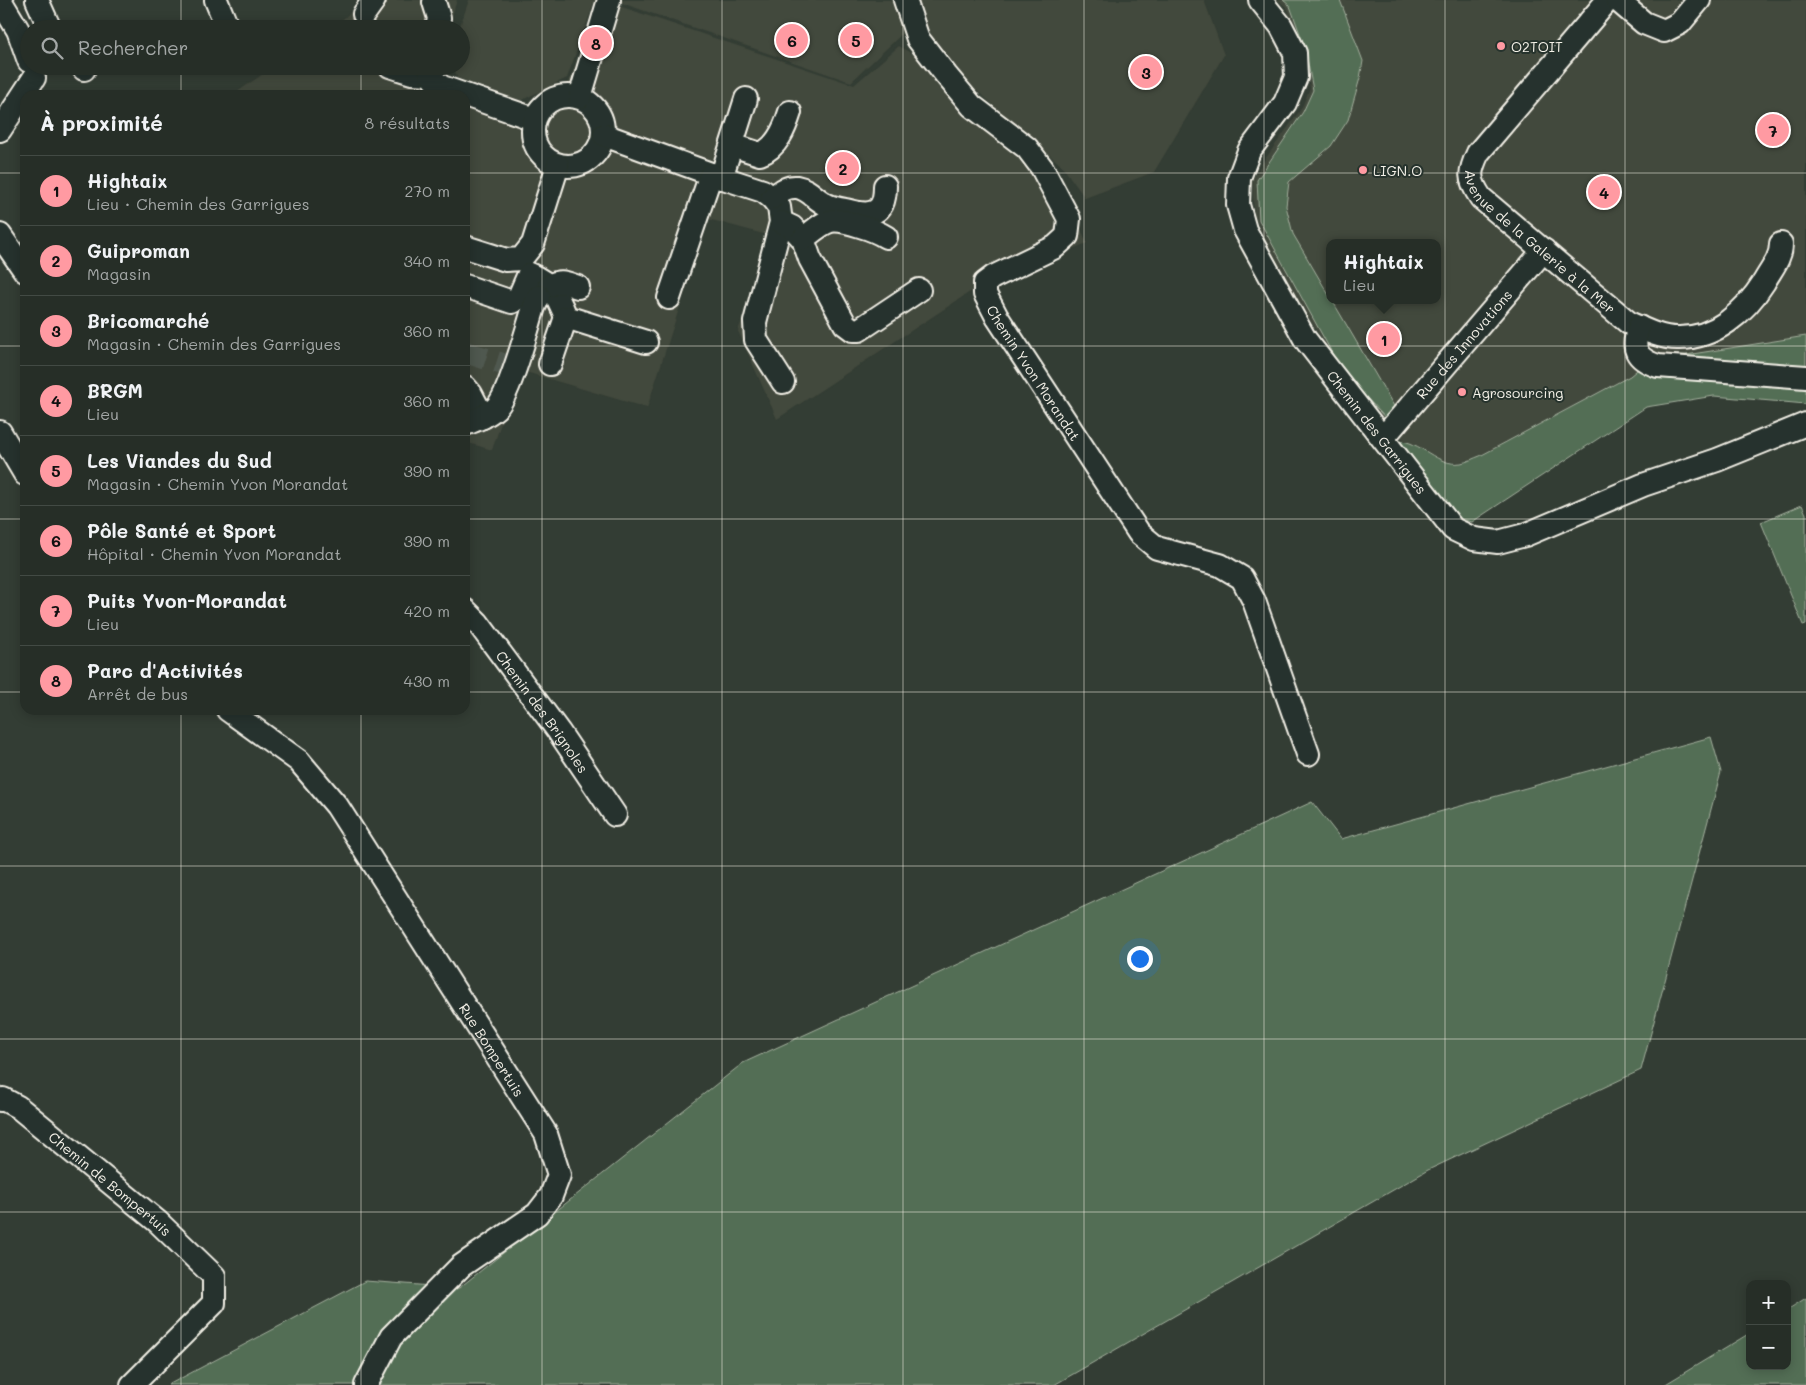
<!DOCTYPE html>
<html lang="fr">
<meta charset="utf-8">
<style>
:root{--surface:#262e27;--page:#2e362f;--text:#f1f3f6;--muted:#a4a8a7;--line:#424a44;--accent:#ff9aa2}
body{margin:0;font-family:Mali,sans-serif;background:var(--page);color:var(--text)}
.controls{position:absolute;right:15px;bottom:15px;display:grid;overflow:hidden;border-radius:10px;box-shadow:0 2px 12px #0003}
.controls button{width:45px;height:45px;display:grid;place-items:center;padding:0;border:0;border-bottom:1px solid var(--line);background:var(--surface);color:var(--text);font:25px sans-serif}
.you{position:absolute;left:1139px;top:958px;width:18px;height:18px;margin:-12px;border:4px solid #fff;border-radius:50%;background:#1a73e8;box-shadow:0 0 0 8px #1a73e833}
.badge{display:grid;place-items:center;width:32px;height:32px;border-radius:50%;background:var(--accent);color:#111;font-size:16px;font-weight:700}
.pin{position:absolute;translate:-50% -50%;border:2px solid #fff;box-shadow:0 1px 5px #0006}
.popup{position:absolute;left:1326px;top:239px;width:115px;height:65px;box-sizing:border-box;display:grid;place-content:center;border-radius:10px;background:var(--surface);filter:drop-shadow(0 1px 4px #0005);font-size:16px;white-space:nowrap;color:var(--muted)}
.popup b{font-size:19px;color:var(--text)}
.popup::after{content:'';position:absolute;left:50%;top:100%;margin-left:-10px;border:10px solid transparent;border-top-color:var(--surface)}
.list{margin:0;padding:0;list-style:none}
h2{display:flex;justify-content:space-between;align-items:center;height:65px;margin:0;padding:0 20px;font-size:21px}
h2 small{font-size:16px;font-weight:400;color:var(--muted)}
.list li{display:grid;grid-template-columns:32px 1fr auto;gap:15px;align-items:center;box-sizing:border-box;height:70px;padding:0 20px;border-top:1px solid var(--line)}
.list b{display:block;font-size:19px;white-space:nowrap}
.list p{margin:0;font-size:16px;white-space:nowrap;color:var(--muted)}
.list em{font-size:16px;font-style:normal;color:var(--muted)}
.icon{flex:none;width:28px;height:28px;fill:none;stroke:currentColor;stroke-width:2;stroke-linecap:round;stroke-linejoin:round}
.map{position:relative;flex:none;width:1806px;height:1385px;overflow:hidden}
.search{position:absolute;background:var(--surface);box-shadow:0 2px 12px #0003;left:20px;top:20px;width:450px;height:55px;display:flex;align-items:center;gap:12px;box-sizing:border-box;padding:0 18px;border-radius:28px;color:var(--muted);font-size:19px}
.panel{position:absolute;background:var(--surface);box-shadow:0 2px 12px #0003;left:20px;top:90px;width:450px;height:625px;border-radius:15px}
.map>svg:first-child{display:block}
.built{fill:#42483c;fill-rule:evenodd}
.green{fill:#536e55;stroke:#a4b09e}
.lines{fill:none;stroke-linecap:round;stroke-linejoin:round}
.minor-tunnel{stroke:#50584f;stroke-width:22;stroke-dasharray:22 11;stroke-linecap:butt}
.minor-casing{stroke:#f4f1e8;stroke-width:26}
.minor{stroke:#26332d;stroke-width:22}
.grid{fill:none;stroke:#f4f1e8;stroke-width:1;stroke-opacity:0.55}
.poi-dot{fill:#ff9aa2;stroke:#26332d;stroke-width:2}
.labels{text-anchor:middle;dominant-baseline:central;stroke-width:4;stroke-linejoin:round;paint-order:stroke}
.poi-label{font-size:14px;fill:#f4f1e8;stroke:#26332d;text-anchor:start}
.street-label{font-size:14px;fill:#f4f1e8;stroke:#26332d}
</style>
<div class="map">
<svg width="1806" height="1385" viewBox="0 0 1806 1385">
<rect width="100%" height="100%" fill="#333d34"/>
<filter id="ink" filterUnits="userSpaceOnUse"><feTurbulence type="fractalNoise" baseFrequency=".02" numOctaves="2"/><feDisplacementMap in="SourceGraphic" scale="10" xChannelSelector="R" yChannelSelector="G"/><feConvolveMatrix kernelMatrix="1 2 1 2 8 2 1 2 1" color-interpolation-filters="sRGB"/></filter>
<g filter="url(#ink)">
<path class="built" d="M 364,0 L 457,0 L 448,29 L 329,29 L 343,19 Z
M 469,0 L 595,0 L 567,78 L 520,101 L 457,78 L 454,66 L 461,66 L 461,29 L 459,29 Z
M 601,0 L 854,85 L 899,46 L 932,66 L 1058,178 L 1087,243 L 973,290 L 777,419 L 738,331 L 771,236 L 708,219 L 647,408 L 519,370 L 492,450 L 465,442 L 465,95 L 233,95 L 274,66 L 445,66 L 446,77 L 522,108 L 568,84 Z
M 613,0 L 895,0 L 904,32 L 851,82 Z
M 915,0 L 1204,0 L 1224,55 L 1154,172 L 1085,198 L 1062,166 L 949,66 L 918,12 Z
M 1278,0 L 1806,0 L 1806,391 L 1630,376 L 1480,456 L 1459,463 L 1440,460 L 1405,441 L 1385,423 L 1340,369 L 1270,254 L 1254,215 L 1252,180 L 1263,162 L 1301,109 L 1310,88 L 1303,49 L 1287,8 ZM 1330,243 L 1438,243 L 1438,300 L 1330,300 Z"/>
<path class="green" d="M 1283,0 L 1340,0 L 1363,61 L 1360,78 L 1348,120 L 1331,146 L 1289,182 L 1286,206 L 1293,234 L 1330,297 L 1330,300 L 1332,300 L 1395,408 L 1391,424 L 1342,371 L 1259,220 L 1257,180 L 1303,112 L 1313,90 L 1305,48 L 1290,6 Z
M 1806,336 L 1806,404 L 1714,396 L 1646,407 L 1472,522 L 1453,517 L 1398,441 C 1420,440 1437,467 1461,463 C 1467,462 1474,458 1480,456 L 1630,376 L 1655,355 L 1686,355 Z
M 1802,505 L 1806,514 L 1806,624 L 1803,625 L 1761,522 Z
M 1711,737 L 1721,772 L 1641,1070 L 1428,1170 L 1054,1385 L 168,1385 L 365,1281 L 459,1288 L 743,1063 L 1312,802 L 1341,839 Z
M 1806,1298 L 1806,1385 L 1664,1385 L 1750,1333 L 1750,1366 L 1787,1366 L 1787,1310 Z"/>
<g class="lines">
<path class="minor-tunnel" d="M 465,352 L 506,365"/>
<defs>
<g id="minor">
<path d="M 0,0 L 18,30 L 29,61"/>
<path d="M 37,0 L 50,29"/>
<path d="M 216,0 L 228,29"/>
<path id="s1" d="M 905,0 L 918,39 L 946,75 L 972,106 L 1027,148 L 1042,168 L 1069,219 L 1067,236 L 1055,247 L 993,277 L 985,283 L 985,294 L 997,317 L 1139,533 L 1157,548 L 1220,565 L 1242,578 L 1254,601 L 1308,754"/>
<path id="s2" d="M 1260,0 L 1281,26 L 1295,53 L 1296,77 L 1285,103 L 1249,151 L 1239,178 L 1238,205 L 1245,230 L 1305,339 L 1453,529 L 1474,539 L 1498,542 L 1525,535 L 1643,485 L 1717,460 L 1806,424"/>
<path id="s3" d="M 1608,0 L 1478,153 C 1469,172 1468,179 1481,198 L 1629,323 C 1643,329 1660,338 1677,338 C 1715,339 1745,312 1764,282 C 1771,269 1781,259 1781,244"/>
<path d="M 1617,0 L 1644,23 L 1664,31 L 1680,23 L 1699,0"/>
<path d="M 434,2 L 439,18 L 437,29"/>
<path d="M 364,14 L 374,0"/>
<path d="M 83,66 L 84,69"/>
<path d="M 390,66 L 412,73 L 430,74"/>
<path d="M 429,66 C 430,76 434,81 442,87 L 534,119"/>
<circle cx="568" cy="131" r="35"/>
<path d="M 580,97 L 609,0"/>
<path d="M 0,130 L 34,78"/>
<path d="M 604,135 L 711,174 L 763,191 L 772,198 L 779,207 L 781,222 L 755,322 L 756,340 L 783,382"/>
<path d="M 732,145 L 760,154 C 777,148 785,128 790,112"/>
<path d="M 721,178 L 746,99"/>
<path d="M 772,198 C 780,192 786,186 797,187 C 809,189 816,200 827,205 C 833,208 840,209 846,210 C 871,217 885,215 885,186"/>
<path d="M 781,222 L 792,227 L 803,239 L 810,259 L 845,324 L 853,330 L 859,330 L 919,290"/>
<path d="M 0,235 L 25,271"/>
<path d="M 803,239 C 828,219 829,216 860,226 C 870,229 878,232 886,237"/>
<path d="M 465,247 L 506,260 L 521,259 L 533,244 L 558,165"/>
<path d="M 465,286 L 512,302 L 519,297 L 529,274 C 552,284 557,294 566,317 L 646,342"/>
<path d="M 549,286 C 561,279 566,283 578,287"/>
<path d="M 669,298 L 711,174"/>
<path d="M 1639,327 C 1631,349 1636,359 1658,366 L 1806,377"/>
<path d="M 550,364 L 566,317"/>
<path d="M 465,387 L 471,394 L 483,417"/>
<path d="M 465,424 C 476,420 487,416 496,408 C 510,394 527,329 534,307 L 539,296"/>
<path d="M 0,432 L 25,474"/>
<path id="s4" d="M 1383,438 L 1544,250"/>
<path id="s5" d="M 465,610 L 478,623 L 559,732 L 615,815"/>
<path id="s6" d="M 228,710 L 299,761 L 337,806 L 546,1134 L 559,1175 L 551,1196 L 537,1214 L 461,1266 L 391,1337 L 366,1385"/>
<path id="s7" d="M 0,1100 L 3,1099 L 18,1107 L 158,1222 L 214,1276 L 214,1303 L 132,1385"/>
</g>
</defs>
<use href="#minor" class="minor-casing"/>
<use href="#minor" class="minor"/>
</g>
</g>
<path class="grid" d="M 181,0 L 181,29M 361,0 L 361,29M 542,0 L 542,1385M 722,0 L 722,1385M 903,0 L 903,1385M 1084,0 L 1084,1385M 1264,0 L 1264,1385M 1445,0 L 1445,1385M 1625,0 L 1625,1385M 181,66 L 181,95M 361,66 L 361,95M 0,173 L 25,173M 465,173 L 1806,173M 0,346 L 25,346M 465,346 L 1806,346M 0,519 L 25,519M 465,519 L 1806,519M 0,692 L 25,692M 465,692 L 1806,692M 181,710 L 181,1385M 361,710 L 361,1385M 0,866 L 1806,866M 0,1039 L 1806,1039M 0,1212 L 1806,1212"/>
<g class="poi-dot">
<circle cx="1501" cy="46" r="5"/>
<circle cx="1363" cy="170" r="5"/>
<circle cx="1462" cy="392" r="5"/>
</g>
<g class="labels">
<g class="poi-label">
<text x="1511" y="46">O2TOIT</text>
<text x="1373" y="170">LIGN.O</text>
<text x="1472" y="392">Agrosourcing</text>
</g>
<g class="street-label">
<text stroke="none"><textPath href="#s3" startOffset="321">Avenue de la Galerie à la Mer</textPath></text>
<text stroke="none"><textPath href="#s4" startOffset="124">Rue des Innovations</textPath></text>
<text stroke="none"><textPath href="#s1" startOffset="495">Chemin Yvon Morandat</textPath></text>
<text stroke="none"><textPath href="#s2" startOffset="500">Chemin des Garrigues</textPath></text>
<text stroke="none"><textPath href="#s5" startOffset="128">Chemin des Brignoles</textPath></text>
<text stroke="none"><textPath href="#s6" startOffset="435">Rue Bompertuis</textPath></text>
<text stroke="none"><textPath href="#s7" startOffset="140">Chemin de Bompertuis</textPath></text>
</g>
</g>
</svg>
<div class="controls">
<button>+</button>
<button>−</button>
</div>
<div class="you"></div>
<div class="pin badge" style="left:1384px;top:339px">1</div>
<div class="popup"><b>Hightaix</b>Lieu</div>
<div class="pin badge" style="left:843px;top:168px">2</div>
<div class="pin badge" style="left:1146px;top:72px">3</div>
<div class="pin badge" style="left:1604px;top:192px">4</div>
<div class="pin badge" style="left:856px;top:40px">5</div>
<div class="pin badge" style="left:792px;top:40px">6</div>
<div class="pin badge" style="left:1773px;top:130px">7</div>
<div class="pin badge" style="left:596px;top:43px">8</div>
<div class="search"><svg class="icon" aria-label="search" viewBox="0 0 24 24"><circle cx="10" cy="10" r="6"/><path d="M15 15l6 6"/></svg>Rechercher</div>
<section class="panel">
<h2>À proximité<small>8 résultats</small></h2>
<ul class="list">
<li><span class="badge">1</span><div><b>Hightaix</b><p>Lieu · Chemin des Garrigues</p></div><em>270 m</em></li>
<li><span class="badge">2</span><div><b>Guiproman</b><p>Magasin</p></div><em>340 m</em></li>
<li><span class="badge">3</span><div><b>Bricomarché</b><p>Magasin · Chemin des Garrigues</p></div><em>360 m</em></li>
<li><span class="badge">4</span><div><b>BRGM</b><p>Lieu</p></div><em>360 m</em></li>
<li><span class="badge">5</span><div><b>Les Viandes du Sud</b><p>Magasin · Chemin Yvon Morandat</p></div><em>390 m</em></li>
<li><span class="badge">6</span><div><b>Pôle Santé et Sport</b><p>Hôpital · Chemin Yvon Morandat</p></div><em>390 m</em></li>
<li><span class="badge">7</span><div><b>Puits Yvon-Morandat</b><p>Lieu</p></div><em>420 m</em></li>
<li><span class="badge">8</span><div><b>Parc d'Activités</b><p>Arrêt de bus</p></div><em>430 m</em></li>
</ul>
</section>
</div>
